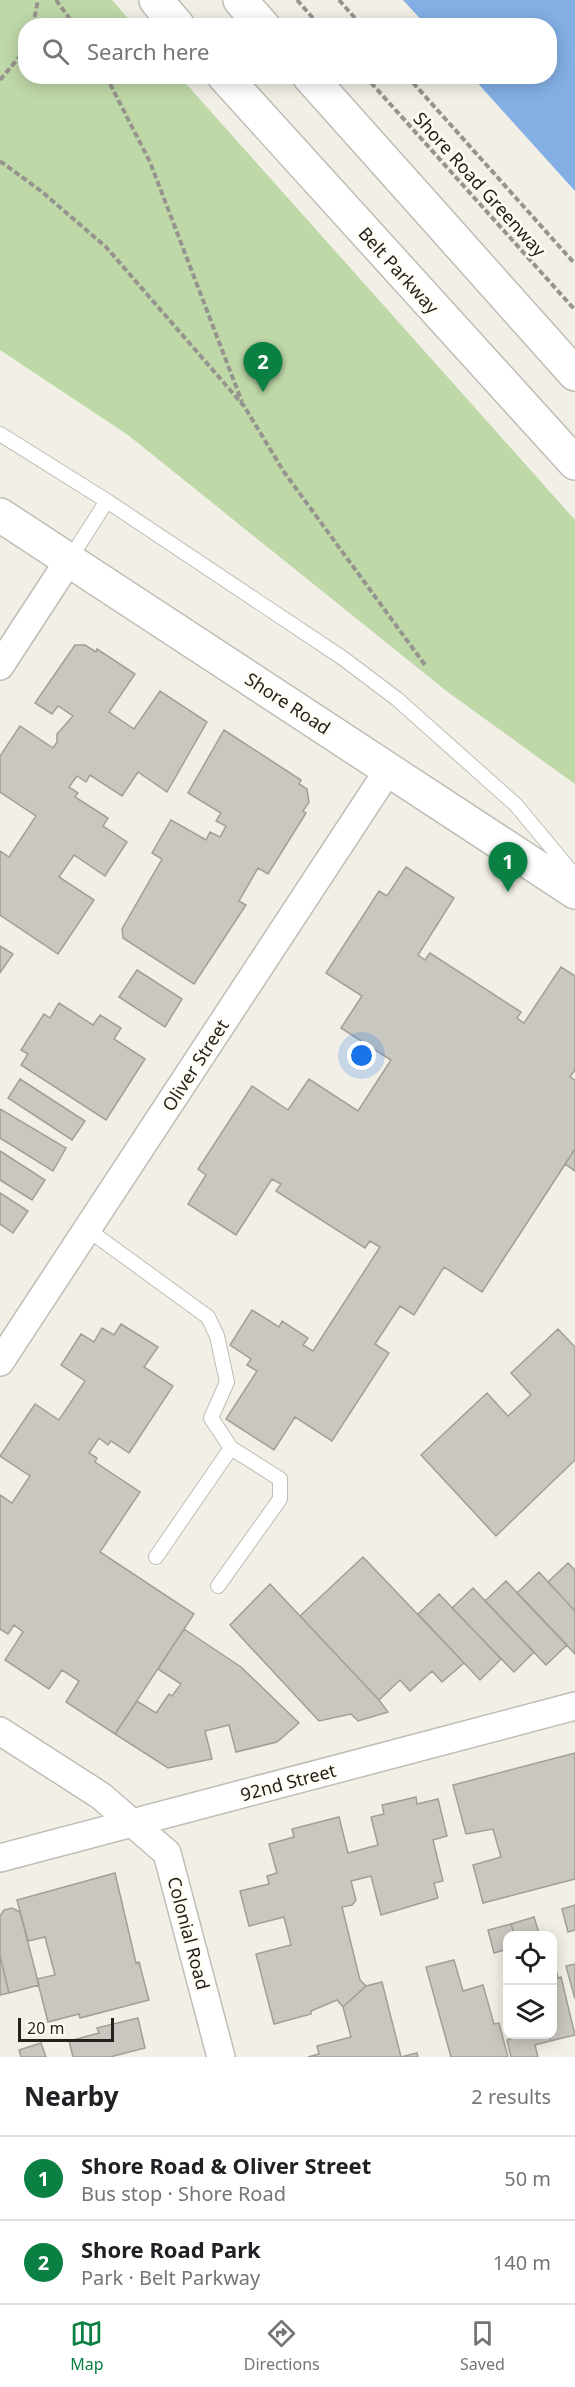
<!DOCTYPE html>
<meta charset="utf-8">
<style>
:root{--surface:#fff;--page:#f6f6f6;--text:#202124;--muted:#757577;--line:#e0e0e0;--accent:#0b8043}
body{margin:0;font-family:"Noto Sans",sans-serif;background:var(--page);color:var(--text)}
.controls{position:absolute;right:18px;bottom:18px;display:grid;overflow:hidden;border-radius:12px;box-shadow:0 3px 15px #0003}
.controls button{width:54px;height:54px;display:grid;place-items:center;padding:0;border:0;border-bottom:2px solid var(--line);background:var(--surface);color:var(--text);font:30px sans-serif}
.scale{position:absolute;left:18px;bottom:15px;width:96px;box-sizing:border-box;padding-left:6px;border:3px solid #23221f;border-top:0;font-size:16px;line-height:21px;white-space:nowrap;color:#23221f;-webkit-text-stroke:4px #fffdf4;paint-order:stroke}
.you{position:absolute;left:362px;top:1056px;width:21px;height:21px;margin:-15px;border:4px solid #fff;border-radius:50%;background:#1a73e8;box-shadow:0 0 0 9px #1a73e833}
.badge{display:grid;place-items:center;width:39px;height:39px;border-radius:50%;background:var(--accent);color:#fff;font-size:20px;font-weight:700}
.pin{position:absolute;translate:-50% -50px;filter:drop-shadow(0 2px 3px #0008)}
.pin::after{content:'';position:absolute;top:32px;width:21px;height:18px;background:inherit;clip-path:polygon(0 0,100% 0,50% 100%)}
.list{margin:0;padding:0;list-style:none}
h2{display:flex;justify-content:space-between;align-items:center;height:78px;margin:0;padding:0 24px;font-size:26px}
h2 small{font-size:20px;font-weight:400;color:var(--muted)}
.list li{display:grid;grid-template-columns:39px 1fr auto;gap:18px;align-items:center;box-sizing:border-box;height:84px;padding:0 24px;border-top:2px solid var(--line)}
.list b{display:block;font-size:22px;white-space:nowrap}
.list p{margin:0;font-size:20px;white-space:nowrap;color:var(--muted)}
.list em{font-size:20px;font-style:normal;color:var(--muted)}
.icon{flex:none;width:33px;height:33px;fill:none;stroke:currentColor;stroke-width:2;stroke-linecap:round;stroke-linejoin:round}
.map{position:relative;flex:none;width:575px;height:2057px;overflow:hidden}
.search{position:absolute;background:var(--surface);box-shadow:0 3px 15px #0003;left:18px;right:18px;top:18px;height:66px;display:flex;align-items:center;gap:15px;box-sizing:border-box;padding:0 21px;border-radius:24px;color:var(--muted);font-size:22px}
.sheet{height:246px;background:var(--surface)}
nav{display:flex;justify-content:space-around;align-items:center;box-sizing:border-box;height:84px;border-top:2px solid var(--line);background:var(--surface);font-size:16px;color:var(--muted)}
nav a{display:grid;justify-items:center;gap:3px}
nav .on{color:var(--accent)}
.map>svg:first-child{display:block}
.green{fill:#bfd8a8}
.water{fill:#83afe4}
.pier{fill:#f2efe7}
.building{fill:#c9c7bf;stroke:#a19f97;stroke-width:1.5}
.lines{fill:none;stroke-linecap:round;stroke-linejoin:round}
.lane-casing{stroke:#bfbdb5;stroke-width:16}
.street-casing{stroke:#bfbdb5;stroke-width:30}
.secondary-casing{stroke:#bfbdb5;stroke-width:36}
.highway-casing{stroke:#bfbdb5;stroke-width:36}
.path{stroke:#96948e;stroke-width:4;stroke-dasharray:6 3;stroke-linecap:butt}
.lane{stroke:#fff;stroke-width:14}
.street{stroke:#fff;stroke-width:27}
.secondary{stroke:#fff;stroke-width:33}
.highway{stroke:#fff;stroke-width:33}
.labels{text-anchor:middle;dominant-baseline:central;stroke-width:5;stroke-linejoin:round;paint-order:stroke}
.street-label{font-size:18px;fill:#23221f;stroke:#fffdf4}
</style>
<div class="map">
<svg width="575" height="2057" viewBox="0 0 575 2057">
<rect width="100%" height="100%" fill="#f2efe7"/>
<path class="green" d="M 0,0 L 112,0 L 134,25 L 26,26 L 26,76 L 180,77 L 575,520 L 575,784 L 449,693 L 128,435 L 0,350 Z"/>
<path class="water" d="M 403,0 L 575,0 L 575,191 L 472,77 L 550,76 L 550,26 L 426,25 Z"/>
<path class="pier" d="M 469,76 L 472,77 L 575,194 L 573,193 Z"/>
<path class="building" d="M 75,645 L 85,645 L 96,652 L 97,649 L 135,674 L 109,712 L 134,729 L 160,691 L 207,722 L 167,792 L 138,772 L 122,796 L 90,775 L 86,782 L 77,776 L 69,787 L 78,793 L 75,797 L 108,818 L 103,826 L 127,842 L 105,876 L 74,855 L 59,877 L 94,900 L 58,954 L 0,915 L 0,851 L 9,857 L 36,816 L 0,792 L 0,756 L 20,726 L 53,748 L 57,742 L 57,734 L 73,716 L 58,706 L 52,714 L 35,703 Z
M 224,730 L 301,780 L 299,784 L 307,789 L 309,802 L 303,811 L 306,813 L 268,874 L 258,868 L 239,901 L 246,905 L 194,984 L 123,938 L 122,929 L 162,859 L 152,853 L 171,820 L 206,840 L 210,832 L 220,837 L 226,826 L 216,821 L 221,813 L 188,793 Z
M 406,867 L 454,898 L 418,955 L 425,960 L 430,953 L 521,1012 L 517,1018 L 524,1023 L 561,967 L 575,976 L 575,1070 L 570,1077 L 575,1080 L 575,1149 L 482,1292 L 444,1267 L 414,1315 L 400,1306 L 375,1344 L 389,1353 L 332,1441 L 295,1417 L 274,1450 L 226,1419 L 257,1371 L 247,1365 L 251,1359 L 230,1345 L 252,1310 L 279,1327 L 282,1321 L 308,1338 L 303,1345 L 313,1351 L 380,1247 L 370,1241 L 365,1248 L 276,1191 L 281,1184 L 272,1179 L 236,1235 L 188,1204 L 206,1175 L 198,1169 L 252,1086 L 288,1110 L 309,1079 L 358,1111 L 391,1060 L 341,1028 L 362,996 L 326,973 L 379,891 L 387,896 Z
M 0,946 L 13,954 L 0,973 Z
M 137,970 L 182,999 L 165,1027 L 119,997 Z
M 59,1003 L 93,1025 L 100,1015 L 121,1028 L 114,1039 L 145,1059 L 106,1120 L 21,1065 L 28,1054 L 21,1050 L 44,1014 L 50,1018 Z
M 20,1079 L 85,1121 L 72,1140 L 8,1098 Z
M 0,1109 L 66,1148 L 53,1171 L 0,1138 Z
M 575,1149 L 575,1171 L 565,1164 Z
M 0,1151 L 45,1180 L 32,1200 L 0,1180 Z
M 0,1193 L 28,1211 L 13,1233 L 0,1224 Z
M 121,1324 L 158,1347 L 144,1367 L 173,1386 L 129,1453 L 111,1441 L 108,1445 L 99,1438 L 89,1453 L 97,1458 L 95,1462 L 140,1492 L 100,1552 L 194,1614 L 115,1734 L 66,1702 L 79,1681 L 62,1670 L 49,1689 L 5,1660 L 23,1632 L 14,1625 L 8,1634 L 0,1629 L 0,1495 L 12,1503 L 30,1476 L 0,1456 L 35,1404 L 59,1420 L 85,1381 L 61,1365 L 81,1334 L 94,1342 L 102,1328 L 114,1335 Z
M 558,1329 L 575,1347 L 575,1460 L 496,1536 L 421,1455 L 487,1393 L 508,1416 L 531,1395 L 511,1373 Z
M 363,1557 L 464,1663 L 442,1682 L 432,1671 L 410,1691 L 400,1680 L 379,1700 L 300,1616 Z
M 568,1563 L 575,1570 L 575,1611 L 548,1582 Z
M 539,1572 L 575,1611 L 575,1654 L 517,1593 Z
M 506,1581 L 567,1645 L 546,1665 L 485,1601 Z
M 270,1584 L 379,1700 L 388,1712 L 358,1721 L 351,1714 L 319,1721 L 230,1625 Z
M 473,1588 L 534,1652 L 514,1672 L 452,1608 Z
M 439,1594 L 501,1659 L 480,1680 L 418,1614 Z
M 184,1629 L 241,1667 L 299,1723 L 277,1742 L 236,1752 L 229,1725 L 205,1731 L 212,1759 L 168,1768 L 115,1734 L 137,1701 L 156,1713 L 169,1694 L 172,1696 L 181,1684 L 158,1669 Z
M 575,1753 L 575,1879 L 483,1903 L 473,1865 L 501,1857 L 493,1829 L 466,1834 L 453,1785 Z
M 416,1797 L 417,1804 L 438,1799 L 447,1836 L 433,1840 L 443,1881 L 434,1883 L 438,1898 L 381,1915 L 371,1876 L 351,1881 L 356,1900 L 352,1905 L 342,1907 L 360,1980 L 366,1986 L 343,2007 L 337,2000 L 311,2011 L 311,2014 L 274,2024 L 256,1954 L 291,1945 L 284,1917 L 249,1926 L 240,1891 L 269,1884 L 267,1876 L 277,1873 L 269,1844 L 294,1837 L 292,1829 L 339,1817 L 348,1853 L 378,1845 L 371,1817 L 384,1814 L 382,1805 Z
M 115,1873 L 136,1963 L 139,1962 L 149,2000 L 80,2018 L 79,2014 L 48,2022 L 37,1979 L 55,1975 L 45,1937 L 28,1941 L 17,1900 Z
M 575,1905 L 575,1930 L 568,1932 L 562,1909 Z
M 12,1908 L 20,1912 L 39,1985 L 9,1993 L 0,1956 L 0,1916 L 4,1910 Z
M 534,1917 L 540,1936 L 515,1936 L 511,1924 Z
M 511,1924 L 515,1936 L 508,1936 L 508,1949 L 494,1953 L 488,1930 Z
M 0,1956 L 9,1993 L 0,1995 Z
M 454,1960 L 463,1991 L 483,1985 L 494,2024 L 499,2023 L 508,2057 L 451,2057 L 426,1967 Z
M 575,1964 L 575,1999 L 566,1966 Z
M 556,1970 L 558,1978 L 561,1977 L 575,2035 L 550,2041 L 552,1971 Z
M 382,1982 L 401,2057 L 417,2053 L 418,2057 L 308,2057 L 319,2054 L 317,2046 L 351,2037 L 343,2007 L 366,1986 Z
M 138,2018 L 145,2048 L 110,2057 L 73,2057 L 69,2041 L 99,2033 L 97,2028 Z
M 524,2034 L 549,2034 L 550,2041 L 535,2045 L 538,2057 L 511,2057 L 507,2040 Z
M 41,2043 L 46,2057 L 21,2057 L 19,2050 Z"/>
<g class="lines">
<defs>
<path id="lane" d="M 0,434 L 107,501 L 344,659 L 397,699 L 516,805 L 575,876
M 69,560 L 107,501
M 87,1229 L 208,1317 L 217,1336 L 227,1382 L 211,1418 L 231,1448 L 280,1479 L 280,1499 L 218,1586
M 156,1557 L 231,1448"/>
<path id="street" d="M 0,666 L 69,560
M 0,1362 L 389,769
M 0,1731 L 101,1796 L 167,1853 L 221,2057
M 0,1858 L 575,1706"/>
<path id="secondary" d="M 0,515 L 575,892"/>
<path id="highway" d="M 156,0 L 178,26
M 240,0 L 263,26
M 224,76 L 575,463
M 309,76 L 575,374"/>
</defs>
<use href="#lane" class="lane-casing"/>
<use href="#street" class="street-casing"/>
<use href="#secondary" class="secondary-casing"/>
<use href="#highway" class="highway-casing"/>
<path class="path" d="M 56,0 L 75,26
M 297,0 L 320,26
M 339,0 L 362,26
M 33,26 L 38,0
M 106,76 L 150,162 L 242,402
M 365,76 L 575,310
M 407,76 L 575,264
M 0,80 L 26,49
M 0,161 L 41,191 L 106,247 L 244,406 L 284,472 L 425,665"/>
<use href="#lane" class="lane"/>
<use href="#street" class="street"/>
<use href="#secondary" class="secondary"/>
<use href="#highway" class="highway"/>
</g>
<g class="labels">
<g class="street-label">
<text transform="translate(480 184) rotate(48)">Shore Road Greenway</text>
<text transform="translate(399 270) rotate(48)">Belt Parkway</text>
<text transform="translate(288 703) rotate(33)">Shore Road</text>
<text transform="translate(195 1065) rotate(-57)">Oliver Street</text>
<text transform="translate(288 1782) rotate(-15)">92nd Street</text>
<text transform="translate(189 1933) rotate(75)">Colonial Road</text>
</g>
</g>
</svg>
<div class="controls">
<button><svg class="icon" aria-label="locate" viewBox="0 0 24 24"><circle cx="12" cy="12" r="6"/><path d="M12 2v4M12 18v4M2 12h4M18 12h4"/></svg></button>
<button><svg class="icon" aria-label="layers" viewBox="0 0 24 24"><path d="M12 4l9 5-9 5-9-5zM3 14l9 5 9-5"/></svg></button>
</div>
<div class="scale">20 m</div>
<div class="you"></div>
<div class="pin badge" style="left:508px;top:892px">1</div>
<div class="pin badge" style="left:263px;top:392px">2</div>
<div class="search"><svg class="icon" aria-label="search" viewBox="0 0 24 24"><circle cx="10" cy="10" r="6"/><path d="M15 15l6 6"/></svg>Search here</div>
</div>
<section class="sheet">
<h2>Nearby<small>2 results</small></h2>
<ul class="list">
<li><span class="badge">1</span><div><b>Shore Road &amp; Oliver Street</b><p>Bus stop · Shore Road</p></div><em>50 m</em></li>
<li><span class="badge">2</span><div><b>Shore Road Park</b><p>Park · Belt Parkway</p></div><em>140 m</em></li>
</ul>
</section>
<nav>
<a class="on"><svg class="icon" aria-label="map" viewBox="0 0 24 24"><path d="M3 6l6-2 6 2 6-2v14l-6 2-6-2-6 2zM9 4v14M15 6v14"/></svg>Map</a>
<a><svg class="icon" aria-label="directions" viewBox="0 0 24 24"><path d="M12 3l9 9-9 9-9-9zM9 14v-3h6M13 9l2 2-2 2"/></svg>Directions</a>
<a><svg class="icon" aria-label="saved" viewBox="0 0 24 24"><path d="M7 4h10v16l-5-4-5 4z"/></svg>Saved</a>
</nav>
